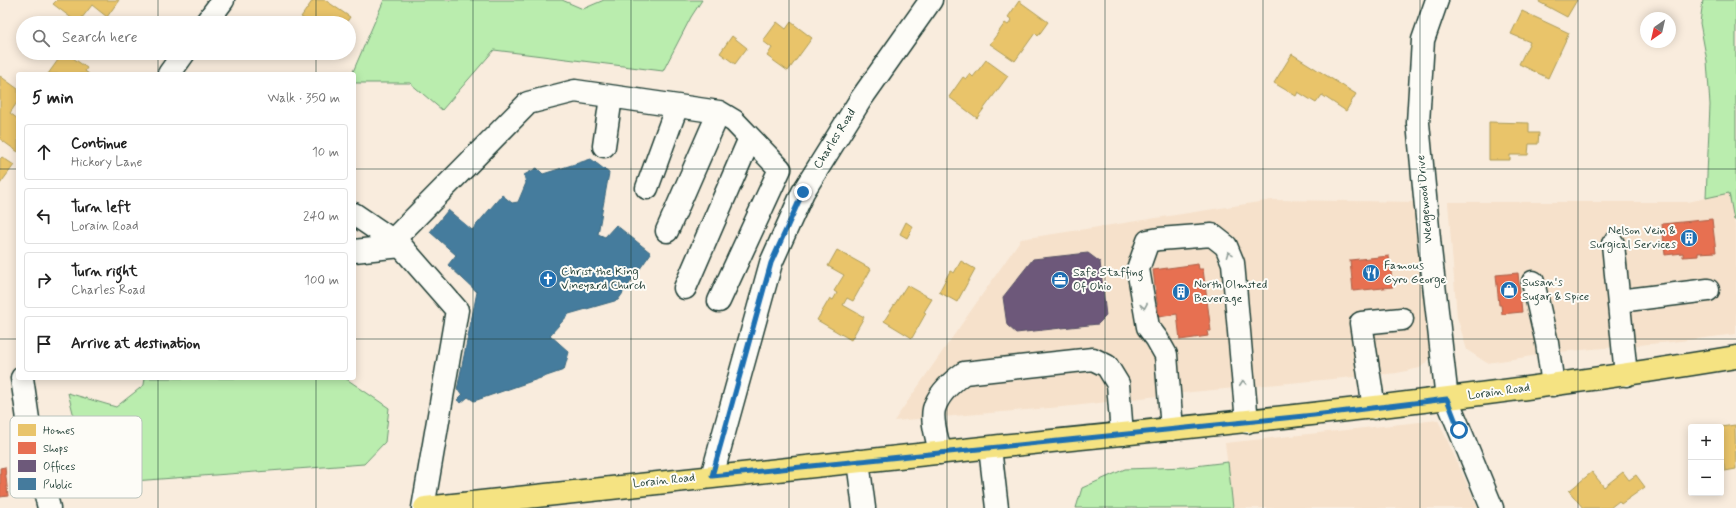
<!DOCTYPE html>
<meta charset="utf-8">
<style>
:root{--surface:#fff;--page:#f2f2f2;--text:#222;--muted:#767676;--line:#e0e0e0}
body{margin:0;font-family:Mynerve,sans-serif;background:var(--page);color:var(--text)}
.controls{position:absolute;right:12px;bottom:12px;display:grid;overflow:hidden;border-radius:4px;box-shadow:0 2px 10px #0003}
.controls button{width:36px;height:36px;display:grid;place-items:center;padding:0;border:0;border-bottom:1px solid var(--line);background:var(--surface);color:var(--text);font:20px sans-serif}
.compass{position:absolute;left:1640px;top:12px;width:36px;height:36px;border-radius:50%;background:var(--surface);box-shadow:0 2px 10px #0003;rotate:214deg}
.stop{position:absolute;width:12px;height:12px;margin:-9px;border:3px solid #1f6fb2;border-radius:50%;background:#fff}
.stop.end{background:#1f6fb2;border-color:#fff;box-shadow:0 1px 4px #0008}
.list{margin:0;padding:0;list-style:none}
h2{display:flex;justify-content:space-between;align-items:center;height:52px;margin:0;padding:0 16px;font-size:17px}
h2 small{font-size:13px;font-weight:400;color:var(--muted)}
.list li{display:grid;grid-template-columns:26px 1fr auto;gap:12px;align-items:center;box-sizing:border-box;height:56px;margin:0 8px 8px;padding:0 8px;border:1px solid var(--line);border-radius:4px}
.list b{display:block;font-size:15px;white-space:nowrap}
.list p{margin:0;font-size:13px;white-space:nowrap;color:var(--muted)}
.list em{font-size:13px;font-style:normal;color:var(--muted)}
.icon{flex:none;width:22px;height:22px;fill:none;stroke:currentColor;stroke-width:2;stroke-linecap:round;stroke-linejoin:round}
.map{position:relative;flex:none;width:1736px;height:508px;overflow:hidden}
.search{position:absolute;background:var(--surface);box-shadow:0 2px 10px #0003;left:16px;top:16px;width:340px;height:44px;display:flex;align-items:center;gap:10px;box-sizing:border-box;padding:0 14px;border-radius:22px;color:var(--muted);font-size:15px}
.panel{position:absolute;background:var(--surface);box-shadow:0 2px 10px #0003;left:16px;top:72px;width:340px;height:308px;border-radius:4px}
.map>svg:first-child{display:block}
.built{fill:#f6e1cb}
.green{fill:#baedae;stroke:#6c9571}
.homes{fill:#e9c46a;stroke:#ac9c5a}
.shops{fill:#e76f51;stroke:#ab6048}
.offices{fill:#6d597a;stroke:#565165}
.public{fill:#457b9d;stroke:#3a687e}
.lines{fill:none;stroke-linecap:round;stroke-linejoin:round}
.minor-casing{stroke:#1f3d34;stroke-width:25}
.major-casing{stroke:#1f3d34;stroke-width:25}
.minor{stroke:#fdfcf7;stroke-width:22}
.major{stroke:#f5e382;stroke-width:22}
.oneway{stroke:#8e9c96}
.route{stroke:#1f6fb2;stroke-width:5}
.grid{fill:none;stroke:#1f3d34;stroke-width:1;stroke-opacity:0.55}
.labels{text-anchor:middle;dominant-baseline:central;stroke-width:4;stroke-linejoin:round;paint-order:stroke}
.street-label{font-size:12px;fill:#1f3d34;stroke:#fdfcf7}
.poi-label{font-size:12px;fill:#1f3d34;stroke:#fdfcf7;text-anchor:start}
.key{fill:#fdfcf7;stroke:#bac3bc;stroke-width:1}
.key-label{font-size:11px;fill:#1f3d34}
</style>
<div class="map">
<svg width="1736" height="508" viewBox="0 0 1736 508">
<rect width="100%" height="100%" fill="#f9ecdd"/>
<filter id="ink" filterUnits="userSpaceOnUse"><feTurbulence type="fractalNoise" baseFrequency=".025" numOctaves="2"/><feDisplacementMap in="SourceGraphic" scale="8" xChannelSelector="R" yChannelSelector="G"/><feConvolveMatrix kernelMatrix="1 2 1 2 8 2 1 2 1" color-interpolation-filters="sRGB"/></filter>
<g filter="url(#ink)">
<path class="built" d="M 1729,193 L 1736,231 L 1736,334 L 1672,342 L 1559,352 L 1487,363 L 1467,350 L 1457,317 L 1448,202 L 1688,202 Z
M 1272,200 L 1423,202 L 1432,357 L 1420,368 L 1397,373 L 1192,392 L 1073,406 L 894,421 L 1021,239 Z
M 1438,420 L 1478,508 L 1233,508 L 1225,443 Z"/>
<path class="green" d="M 384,0 L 562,0 L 583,9 L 604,0 L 702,0 L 691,17 L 663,71 L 494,50 L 442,110 L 410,83 L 354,83 L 354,74 L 352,74 Z
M 1703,0 L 1736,0 L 1736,220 L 1734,220 L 1729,193 L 1706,198 L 1710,105 L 1707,61 L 1700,23 Z
M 145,378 L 345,378 L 389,408 L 385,442 L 364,464 L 120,482 L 86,464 L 68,393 L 116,407 L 144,385 Z
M 1228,462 L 1233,508 L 1076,508 L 1082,488 L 1125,469 L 1187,467 Z"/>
<path class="homes" d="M 57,0 L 119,0 L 107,17 L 92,5 L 78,23 L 53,4 Z
M 313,0 L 325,0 L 350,17 L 346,23 L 310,23 L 301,17 Z
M 1540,0 L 1577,0 L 1567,17 L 1539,2 Z
M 1019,1 L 1048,22 L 1038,36 L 1035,33 L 1015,61 L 990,44 L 1005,23 L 1008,25 L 1012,20 L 1008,17 Z
M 1522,11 L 1569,33 L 1548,78 L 1519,64 L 1530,42 L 1511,34 Z
M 777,22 L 786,29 L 791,22 L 812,38 L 788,71 L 767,56 L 772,48 L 763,41 Z
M 732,36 L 747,48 L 735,64 L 720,53 Z
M 63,53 L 66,53 L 87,68 L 85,71 L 89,74 L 48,74 Z
M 1292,54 L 1356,94 L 1346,111 L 1322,95 L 1316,103 L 1298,92 L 1296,96 L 1274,83 Z
M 986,60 L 1008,76 L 977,118 L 949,97 L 963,77 L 966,79 L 970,74 L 973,77 Z
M 0,76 L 18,89 L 18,101 L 10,113 L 18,119 L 18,152 L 0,139 Z
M 1489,122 L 1529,123 L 1529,133 L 1539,133 L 1538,144 L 1529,144 L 1528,155 L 1510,155 L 1510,160 L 1489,160 Z
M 2,157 L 14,165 L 0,184 L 0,159 Z
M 906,222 L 913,227 L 907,238 L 900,234 Z
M 837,250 L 871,269 L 853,301 L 847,298 L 843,305 L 864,317 L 851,340 L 817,320 L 830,298 L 833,300 L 837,293 L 834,291 L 844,275 L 828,266 Z
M 961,261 L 975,269 L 957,302 L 939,292 L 950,271 L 954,273 Z
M 907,285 L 932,299 L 924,312 L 926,313 L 912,338 L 884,321 Z
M 1735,425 L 1736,469 L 1725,471 L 1721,449 L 1721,427 Z
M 1592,472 L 1604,487 L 1623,472 L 1629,480 L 1636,475 L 1645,487 L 1621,504 L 1619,501 L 1610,508 L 1583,508 L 1569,491 Z"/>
<path class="shops" d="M 1712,219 L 1716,252 L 1698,253 L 1698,256 L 1683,257 L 1683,253 L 1665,255 L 1662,224 Z
M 1389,256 L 1393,287 L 1353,291 L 1350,260 Z
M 1198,264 L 1199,269 L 1203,269 L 1211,331 L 1207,331 L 1208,336 L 1180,340 L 1177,314 L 1159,317 L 1153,270 Z
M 1518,273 L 1522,312 L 1502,314 L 1501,305 L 1499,305 L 1496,275 Z
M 5,467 L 8,496 L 0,497 L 0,468 Z"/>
<path class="offices" d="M 1088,253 L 1100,262 L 1106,316 L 1098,324 L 1016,333 L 1007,325 L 1003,297 L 1033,259 Z"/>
<path class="public" d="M 591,159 L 609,173 L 598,234 L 605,237 L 616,225 L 651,253 L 618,300 L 569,314 L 550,335 L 569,352 L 564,370 L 474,401 L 468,397 L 461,403 L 457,400 L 463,394 L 457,390 L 477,292 L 448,265 L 456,255 L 430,232 L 448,210 L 472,230 L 502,195 L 512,203 L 518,202 L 526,183 L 524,175 L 537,168 L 543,174 Z"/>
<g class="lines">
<defs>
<path id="minor" d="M 1437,0 L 1423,40 L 1418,123 L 1430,249 L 1447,399 L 1492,508
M 206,23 L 223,0
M 169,74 L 184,53
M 604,146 L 611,97
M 647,188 L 677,106
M 354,214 L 401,246 L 457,310 L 423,508
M 667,231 L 719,112
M 392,241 L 528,103 L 575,91 L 719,112 L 734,121 L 780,169 L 719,301
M 1613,244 L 1626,375
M 354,251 L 401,246
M 1533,282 L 1547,343 L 1553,385
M 685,288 L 750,138
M 1619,301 L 1708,290
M 22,378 L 29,426 L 49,508
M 1374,408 L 1361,323 L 1402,319
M 1172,429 L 1166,355 L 1157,339 L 1148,327 L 1138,269 L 1148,241 L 1159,239 L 1212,235 L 1226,246 L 1233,263 L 1247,422
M 990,448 L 997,508
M 940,453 C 938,440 931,422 934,409 C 938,394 953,381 964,373 L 1093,359 L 1107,366 L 1118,384 L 1122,434
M 858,461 L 864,508
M 712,476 L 771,263 L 803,192 L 861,99 L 931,0"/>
<path id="major" d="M 425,508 C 614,487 803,466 992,447 C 1241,422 1489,398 1736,357"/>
</defs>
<use href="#minor" class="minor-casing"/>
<use href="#major" class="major-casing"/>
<use href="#minor" class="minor"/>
<use href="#major" class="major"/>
</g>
<defs><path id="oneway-chevron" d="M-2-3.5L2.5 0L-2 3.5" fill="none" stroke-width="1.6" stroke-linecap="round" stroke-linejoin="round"/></defs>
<g class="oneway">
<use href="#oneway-chevron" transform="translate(1229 254) rotate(-111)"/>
<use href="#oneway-chevron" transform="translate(1144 306) rotate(80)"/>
<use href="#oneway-chevron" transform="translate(1243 383) rotate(-95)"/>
</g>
</g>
<g class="lines" filter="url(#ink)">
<path class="route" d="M 803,192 L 771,263 L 712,476 L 1314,415 L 1447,399 L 1459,430"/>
</g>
<path class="grid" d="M 158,0 L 158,23M 316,0 L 316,23M 473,0 L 473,508M 631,0 L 631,508M 789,0 L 789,508M 947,0 L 947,508M 1105,0 L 1105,508M 1263,0 L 1263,508M 1420,0 L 1420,508M 1578,0 L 1578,508M 158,53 L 158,74M 316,53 L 316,74M 0,169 L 18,169M 354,169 L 1736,169M 0,339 L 18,339M 354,339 L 1736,339M 158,378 L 158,508M 316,378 L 316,508"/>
<defs>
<symbol id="building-disc" viewBox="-11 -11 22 22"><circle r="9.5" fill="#1f6fb2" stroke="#fdfcf7"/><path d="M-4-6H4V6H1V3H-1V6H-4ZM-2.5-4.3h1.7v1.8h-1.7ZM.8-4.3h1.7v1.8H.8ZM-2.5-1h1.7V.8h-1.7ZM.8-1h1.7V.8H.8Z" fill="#fff"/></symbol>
<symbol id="restaurant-disc" viewBox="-11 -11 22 22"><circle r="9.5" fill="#1f6fb2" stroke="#fdfcf7"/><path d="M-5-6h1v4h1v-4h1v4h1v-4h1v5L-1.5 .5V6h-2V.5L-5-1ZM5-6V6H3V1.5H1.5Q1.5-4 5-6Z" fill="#fff"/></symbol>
<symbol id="church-disc" viewBox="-11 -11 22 22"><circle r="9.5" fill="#1f6fb2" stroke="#fdfcf7"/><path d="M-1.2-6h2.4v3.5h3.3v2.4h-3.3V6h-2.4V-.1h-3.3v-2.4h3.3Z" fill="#fff"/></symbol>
<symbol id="office-disc" viewBox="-11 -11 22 22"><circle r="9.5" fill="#1f6fb2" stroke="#fdfcf7"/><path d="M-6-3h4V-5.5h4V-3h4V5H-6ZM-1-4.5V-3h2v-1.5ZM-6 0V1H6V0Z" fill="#fff"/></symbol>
<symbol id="shop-disc" viewBox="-11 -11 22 22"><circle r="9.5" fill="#1f6fb2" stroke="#fdfcf7"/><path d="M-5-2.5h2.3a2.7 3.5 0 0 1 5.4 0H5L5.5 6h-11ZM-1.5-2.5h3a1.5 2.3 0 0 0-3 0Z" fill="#fff"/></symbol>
</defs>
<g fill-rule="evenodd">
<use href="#building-disc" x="1679" y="228" width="20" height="20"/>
<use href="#restaurant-disc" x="1361" y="263" width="20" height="20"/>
<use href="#church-disc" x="538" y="269" width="20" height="20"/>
<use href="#office-disc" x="1050" y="270" width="20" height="20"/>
<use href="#shop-disc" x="1499" y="280" width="20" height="20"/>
<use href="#building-disc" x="1171" y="282" width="20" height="20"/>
</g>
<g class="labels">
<g class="street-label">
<text transform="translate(835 139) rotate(-58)">Charles Road</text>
<text transform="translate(1425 199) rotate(-95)">Wedgewood Drive</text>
<text transform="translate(1499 392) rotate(-8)">Lorain Road</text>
<text transform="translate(664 481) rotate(-6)">Lorain Road</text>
</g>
<g class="poi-label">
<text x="1676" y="231" text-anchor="end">Nelson Vein &amp;<tspan x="1676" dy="14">Surgical Services</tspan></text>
<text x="1384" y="266">Famous<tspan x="1384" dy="14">Gyro George</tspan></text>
<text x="561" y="272">Christ the King<tspan x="561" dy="14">Vineyard Church</tspan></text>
<text x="1073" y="273">Safe Staffing<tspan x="1073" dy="14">Of Ohio</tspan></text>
<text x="1522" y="283">Susan's<tspan x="1522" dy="14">Sugar &amp; Spice</tspan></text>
<text x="1194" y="285">North Olmsted<tspan x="1194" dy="14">Beverage</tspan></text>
</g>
</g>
<rect x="10" y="416" width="132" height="82" rx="6" class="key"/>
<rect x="18" y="424" width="18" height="12" fill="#e9c46a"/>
<rect x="18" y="442" width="18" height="12" fill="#e76f51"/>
<rect x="18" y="460" width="18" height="12" fill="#6d597a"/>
<rect x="18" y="478" width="18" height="12" fill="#457b9d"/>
<g class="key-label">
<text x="43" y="434">Homes</text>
<text x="43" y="452">Shops</text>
<text x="43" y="470">Offices</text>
<text x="43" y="488">Public</text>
</g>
</svg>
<div class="controls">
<button>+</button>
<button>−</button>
</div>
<svg class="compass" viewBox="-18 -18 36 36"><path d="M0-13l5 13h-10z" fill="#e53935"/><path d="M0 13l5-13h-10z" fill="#767676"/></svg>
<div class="stop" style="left:1459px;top:430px"></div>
<div class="stop end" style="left:803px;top:192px"></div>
<div class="search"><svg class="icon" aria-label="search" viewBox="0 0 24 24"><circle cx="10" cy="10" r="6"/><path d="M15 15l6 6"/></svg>Search here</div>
<section class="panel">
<h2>5 min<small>Walk · 350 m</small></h2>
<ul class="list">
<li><svg class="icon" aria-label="ahead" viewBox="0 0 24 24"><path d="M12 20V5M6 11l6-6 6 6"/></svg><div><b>Continue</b><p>Hickory Lane</p></div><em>10 m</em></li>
<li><svg class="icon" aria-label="left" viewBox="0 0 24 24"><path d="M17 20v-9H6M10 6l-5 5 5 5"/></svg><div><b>Turn left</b><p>Lorain Road</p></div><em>240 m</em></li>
<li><svg class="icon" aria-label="right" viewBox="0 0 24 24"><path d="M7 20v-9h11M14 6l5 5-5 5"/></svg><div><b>Turn right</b><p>Charles Road</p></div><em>100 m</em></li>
<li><svg class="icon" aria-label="arrive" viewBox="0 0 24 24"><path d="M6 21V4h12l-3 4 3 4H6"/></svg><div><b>Arrive at destination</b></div></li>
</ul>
</section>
</div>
